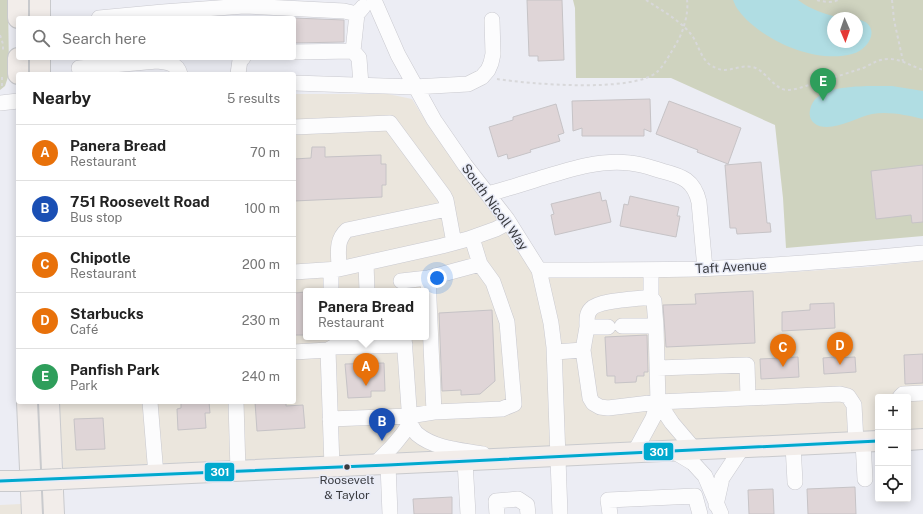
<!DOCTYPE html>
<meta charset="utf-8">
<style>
:root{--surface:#fff;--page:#f2f2f2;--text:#222;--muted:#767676;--line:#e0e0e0;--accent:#78797e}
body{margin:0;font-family:"Public Sans",sans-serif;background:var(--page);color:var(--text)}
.controls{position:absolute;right:12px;bottom:12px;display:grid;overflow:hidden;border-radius:4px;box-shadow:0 2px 10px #0003}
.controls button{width:36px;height:36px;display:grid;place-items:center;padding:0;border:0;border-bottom:1px solid var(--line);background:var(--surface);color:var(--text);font:20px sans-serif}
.compass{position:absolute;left:827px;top:12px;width:36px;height:36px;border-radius:50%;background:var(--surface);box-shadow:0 2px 10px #0003;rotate:178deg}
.you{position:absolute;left:437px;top:278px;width:14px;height:14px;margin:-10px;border:3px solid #fff;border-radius:50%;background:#1a73e8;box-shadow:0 0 0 6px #1a73e833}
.badge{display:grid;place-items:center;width:26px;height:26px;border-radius:50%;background:var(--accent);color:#fff;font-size:13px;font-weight:700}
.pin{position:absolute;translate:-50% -33px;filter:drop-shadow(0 1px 2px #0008)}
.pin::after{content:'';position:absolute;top:21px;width:14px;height:12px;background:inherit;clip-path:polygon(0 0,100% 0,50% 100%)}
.popup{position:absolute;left:303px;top:288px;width:126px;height:52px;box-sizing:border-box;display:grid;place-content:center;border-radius:4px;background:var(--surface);filter:drop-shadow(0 1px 3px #0005);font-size:13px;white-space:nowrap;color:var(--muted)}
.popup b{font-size:15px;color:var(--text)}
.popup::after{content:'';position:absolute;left:50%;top:100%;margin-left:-8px;border:8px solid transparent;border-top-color:var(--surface)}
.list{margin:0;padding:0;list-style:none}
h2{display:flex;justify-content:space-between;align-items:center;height:52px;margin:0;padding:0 16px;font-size:17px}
h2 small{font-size:13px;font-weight:400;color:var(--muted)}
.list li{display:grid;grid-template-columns:26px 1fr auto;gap:12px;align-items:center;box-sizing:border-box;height:56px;padding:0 16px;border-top:1px solid var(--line)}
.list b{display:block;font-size:15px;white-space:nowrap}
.list p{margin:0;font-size:13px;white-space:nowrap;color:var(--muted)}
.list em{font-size:13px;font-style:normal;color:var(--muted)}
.icon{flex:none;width:22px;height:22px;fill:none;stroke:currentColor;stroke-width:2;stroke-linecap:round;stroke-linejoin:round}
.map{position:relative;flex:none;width:923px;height:514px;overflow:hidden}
.search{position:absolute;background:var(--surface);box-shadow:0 2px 10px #0003;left:16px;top:16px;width:280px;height:44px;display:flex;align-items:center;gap:10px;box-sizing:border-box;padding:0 14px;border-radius:4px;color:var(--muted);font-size:15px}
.panel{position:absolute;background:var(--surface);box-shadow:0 2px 10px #0003;left:16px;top:72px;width:280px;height:332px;border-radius:4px}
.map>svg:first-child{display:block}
.commercial{fill:#ebe6dd;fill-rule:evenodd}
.green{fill:#cfd3bf;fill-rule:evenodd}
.water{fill:#b0dde3}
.building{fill:#dfd5d7;stroke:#c6c3c6}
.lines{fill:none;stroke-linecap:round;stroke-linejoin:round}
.minor-casing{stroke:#c9c9cf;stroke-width:16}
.major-casing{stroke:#c9cacd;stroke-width:22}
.path{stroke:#d8d8da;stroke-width:2;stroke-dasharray:3 3;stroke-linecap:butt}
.minor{stroke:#fcfcfd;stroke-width:15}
.major{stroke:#f2edea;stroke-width:20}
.major-bridge-casing{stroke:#c9cacd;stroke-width:22;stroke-linecap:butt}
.major-bridge{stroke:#f2edea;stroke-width:20}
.bus-1-casing{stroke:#e8ebf7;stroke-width:6}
.bus-1{stroke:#00a9ce;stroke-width:3}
.bus-dot{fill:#393a3e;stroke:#e8ebf7;stroke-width:1.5}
.labels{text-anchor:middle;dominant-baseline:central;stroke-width:3;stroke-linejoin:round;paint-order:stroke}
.bus-label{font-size:12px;fill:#393a3e;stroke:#e8ebf7}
.street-label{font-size:13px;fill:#393a3e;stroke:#e8ebf7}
.line-badge{stroke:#e8ebf7;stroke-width:1.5}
.badge-label{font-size:11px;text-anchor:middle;font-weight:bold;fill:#fff}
</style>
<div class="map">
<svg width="923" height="514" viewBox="0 0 923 514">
<rect width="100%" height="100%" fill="#ecedf4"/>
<path class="commercial" d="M 294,94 L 388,94 L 412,99 L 428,125 L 512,237 L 533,273 L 638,277 L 745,275 L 867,267 L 923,261 L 923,429 L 908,429 L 908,397 L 878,397 L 878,431 L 63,468 L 59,402 L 294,402 ZM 306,291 L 426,291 L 426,337 L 306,337 Z
M 21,504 L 22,514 L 0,514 L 0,505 Z"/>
<path class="green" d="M 0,0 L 8,0 L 9,74 L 5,86 L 0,90 Z
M 573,0 L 923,0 L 923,236 L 786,248 L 783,198 L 775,125 L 671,78 L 576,78 L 575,8 ZM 833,18 L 857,18 L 857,42 L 833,42 Z"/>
<path class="water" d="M 733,0 L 798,0 C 811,10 825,14 841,18 L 833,18 L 833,42 L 857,42 L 857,19 C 882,24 871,49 852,54 C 816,64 761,40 739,11 C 736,8 735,4 733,0 Z
M 867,86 L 892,86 L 923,91 L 923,119 C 907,115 888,111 872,114 C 856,117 829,135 814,123 C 810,120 809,115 810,110 C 814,87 849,87 867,86 Z"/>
<path class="building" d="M 527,0 L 562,0 L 564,60 L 538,61 L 538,56 L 529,56 Z
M 294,18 L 344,20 L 344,42 L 294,43 Z
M 650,99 L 651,132 L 644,129 L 644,136 L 582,136 L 582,128 L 573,131 L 572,101 Z
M 669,101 L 741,128 L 728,164 L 697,152 L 698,150 L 656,134 Z
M 556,104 L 564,133 L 558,135 L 560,141 L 530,150 L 531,152 L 508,159 L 507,154 L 498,157 L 489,127 L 513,120 L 513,117 Z
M 312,147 L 325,147 L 325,157 L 381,155 L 381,164 L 386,164 L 386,185 L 382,185 L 382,197 L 294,201 L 294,159 L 311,158 Z
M 761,162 L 767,223 L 770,223 L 771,232 L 737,234 L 736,228 L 730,228 L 725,165 Z
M 923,165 L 923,222 L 912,223 L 911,215 L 876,219 L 871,171 Z
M 600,192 L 602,201 L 606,200 L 611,222 L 555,235 L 551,215 L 554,214 L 551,204 Z
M 630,196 L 679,207 L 677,216 L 680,216 L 676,237 L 620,226 L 624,204 L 628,205 Z
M 753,291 L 755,343 L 666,347 L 663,305 L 696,304 L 695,294 Z
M 306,292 L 306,335 L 294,335 L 294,293 Z
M 834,303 L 835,328 L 782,331 L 782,312 L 810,310 L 810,304 Z
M 492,310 L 495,381 L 480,394 L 461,395 L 461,390 L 442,391 L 439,313 Z
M 647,335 L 648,372 L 644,372 L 644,376 L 637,376 L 636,382 L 615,383 L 615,376 L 607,376 L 605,337 Z
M 923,354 L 923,383 L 905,384 L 904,355 Z
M 798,357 L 799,377 L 761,379 L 760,359 Z
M 834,357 L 834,358 L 855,357 L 856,372 L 824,374 L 823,358 Z
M 384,363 L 385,391 L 371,391 L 371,397 L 348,398 L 345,364 Z
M 181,402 L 209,402 L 210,413 L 205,413 L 206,428 L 178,430 L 177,409 L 181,408 Z
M 255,402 L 286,402 L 286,406 L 303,405 L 305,428 L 257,431 Z
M 103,418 L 105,449 L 76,450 L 74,419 Z
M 855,487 L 856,514 L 808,514 L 807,489 Z
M 773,489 L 774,514 L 749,514 L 748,490 Z
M 452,497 L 452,514 L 414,514 L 413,499 Z"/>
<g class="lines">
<defs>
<path id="minor" d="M 374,0 L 398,55 L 434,120 L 465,165 L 507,219 L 539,270 L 551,323 L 554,347 L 560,514
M 99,18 L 163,12 L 244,6 L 344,11 L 357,14
M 353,51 L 357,14 L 363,7
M 294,52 L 353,51 L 359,58 L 361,85
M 79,68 L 157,61 C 167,62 177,63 180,74
M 238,74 L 240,60 L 243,58
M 294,83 L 414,87 L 468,84 L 482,77 L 488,70 L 491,63 L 493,54 L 492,20
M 0,103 L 18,101
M 294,127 L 390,123 L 444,196 L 446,200 L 454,243
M 488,194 C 503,190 519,185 535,180 C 565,171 597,159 630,163 C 641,164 652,168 662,171 C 682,176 694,180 699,202 L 705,269
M 366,263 L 367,291
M 339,269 C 339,254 335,241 347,230 L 447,209
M 331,270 L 331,291
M 539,270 C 592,270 644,270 697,269 C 772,266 848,260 923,253
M 294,272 L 339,269 L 442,246 L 468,239 L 496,229 L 509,222
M 428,278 L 434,412
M 401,281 L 428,278 L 480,264 L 472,238
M 622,326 L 656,326
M 587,327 C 587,321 586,314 591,309 C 599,300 638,299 651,297
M 608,327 L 587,327 L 583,350 L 590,398 L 593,403 L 600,407 L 608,408 L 658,402 L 840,394 L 848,396 L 854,405 L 856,442
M 404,337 L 410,423 C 412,427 414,431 417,434 C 435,449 461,450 483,454
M 328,350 L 332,467
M 294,352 L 328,350 L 333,347 L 405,345
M 555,352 L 583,350
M 657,368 L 747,365 L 748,398
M 900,397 L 903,394 L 923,393
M 150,402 L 156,475
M 236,402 L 238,471
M 658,402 L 672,423 L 695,450
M 330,419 L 409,416 L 434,412 L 502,409 L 514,404 L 507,322 L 493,282 L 480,264
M 863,442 L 865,479
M 793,445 L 795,482
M 673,451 L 693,463 L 705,476 L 721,514
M 634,453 L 653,418 L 658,402 L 656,326 L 654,301 L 651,297 L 651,270
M 465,461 L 468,514
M 388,465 L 390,514
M 373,466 C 387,452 400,440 410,423
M 716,505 L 722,478 L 742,448
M 497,514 L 496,501 L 518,499 L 527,505 L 528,514
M 610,514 L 608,500 L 695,496 L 700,514"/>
<path id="major" d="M 18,0 L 18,18
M 40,18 L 40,0
M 18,58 L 18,74
M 40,58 L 40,74
M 27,402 L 32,514
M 49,402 L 54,514
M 908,440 L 923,439
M 62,479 L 878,441
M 0,481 L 19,481"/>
</defs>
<use href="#minor" class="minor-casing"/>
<use href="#major" class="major-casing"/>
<path class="path" d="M 646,0 C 661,10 678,19 690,33 C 698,42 700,57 709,64 C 727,77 735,64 752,67 C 765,69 773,89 787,90 C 797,90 807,85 817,83 C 832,78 848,73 863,68 C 872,64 878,59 889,59 C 901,59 911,66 923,70
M 817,0 C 824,2 832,3 838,0
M 892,0 L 894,20 L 903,61
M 0,35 L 3,44 L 3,51
M 2,77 L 2,89
M 497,79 C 530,84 633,93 657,72 C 664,66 671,52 676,44 C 683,33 689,13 687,0"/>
<use href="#minor" class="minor"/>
<use href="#major" class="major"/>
<defs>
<path id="major-bridge" d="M 19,481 L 62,479"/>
</defs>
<use href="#major-bridge" class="major-bridge-casing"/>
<use href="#major-bridge" class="major-bridge"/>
<defs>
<path id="bus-1" d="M 0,481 L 388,465 L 878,441"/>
</defs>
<use href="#bus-1" class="bus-1-casing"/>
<use href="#bus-1" class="bus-1"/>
</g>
<circle class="bus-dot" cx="347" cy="467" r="3.5"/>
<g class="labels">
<g class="bus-label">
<text x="347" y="480">Roosevelt<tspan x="347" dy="15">&amp; Taylor</tspan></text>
</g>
<g class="street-label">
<text transform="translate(495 207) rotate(54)">South Nicoll Way</text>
<text transform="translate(731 267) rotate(-3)">Taft Avenue</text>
</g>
</g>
<g class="line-badge">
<rect x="643" y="442" width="31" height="19" rx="4" fill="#00a9ce"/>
<rect x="204" y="462" width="31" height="20" rx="4" fill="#00a9ce"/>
</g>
<g class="badge-label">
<text x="659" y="456">301</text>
<text x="220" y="476">301</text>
</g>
</svg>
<div class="controls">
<button>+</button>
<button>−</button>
<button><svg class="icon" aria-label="locate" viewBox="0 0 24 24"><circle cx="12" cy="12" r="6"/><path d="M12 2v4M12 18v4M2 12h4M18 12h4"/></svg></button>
</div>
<svg class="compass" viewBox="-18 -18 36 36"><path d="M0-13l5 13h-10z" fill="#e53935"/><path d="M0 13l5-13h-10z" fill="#767676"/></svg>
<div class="you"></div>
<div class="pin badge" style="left:366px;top:386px;background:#e8710a">A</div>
<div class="popup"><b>Panera Bread</b>Restaurant</div>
<div class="pin badge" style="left:382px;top:441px;background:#1a4fb4">B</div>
<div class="pin badge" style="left:783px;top:367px;background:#e8710a">C</div>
<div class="pin badge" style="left:840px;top:365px;background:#e8710a">D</div>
<div class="pin badge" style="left:823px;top:101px;background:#2e9e5b">E</div>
<div class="search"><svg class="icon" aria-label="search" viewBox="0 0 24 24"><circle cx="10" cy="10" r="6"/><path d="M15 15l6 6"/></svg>Search here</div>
<section class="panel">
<h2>Nearby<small>5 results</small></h2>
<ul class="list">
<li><span class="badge" style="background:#e8710a">A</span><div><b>Panera Bread</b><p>Restaurant</p></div><em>70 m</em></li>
<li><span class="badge" style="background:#1a4fb4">B</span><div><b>751 Roosevelt Road</b><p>Bus stop</p></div><em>100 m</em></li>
<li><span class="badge" style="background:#e8710a">C</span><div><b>Chipotle</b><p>Restaurant</p></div><em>200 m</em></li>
<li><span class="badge" style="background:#e8710a">D</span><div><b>Starbucks</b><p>Café</p></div><em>230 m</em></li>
<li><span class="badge" style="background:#2e9e5b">E</span><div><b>Panfish Park</b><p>Park</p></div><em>240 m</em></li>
</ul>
</section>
</div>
